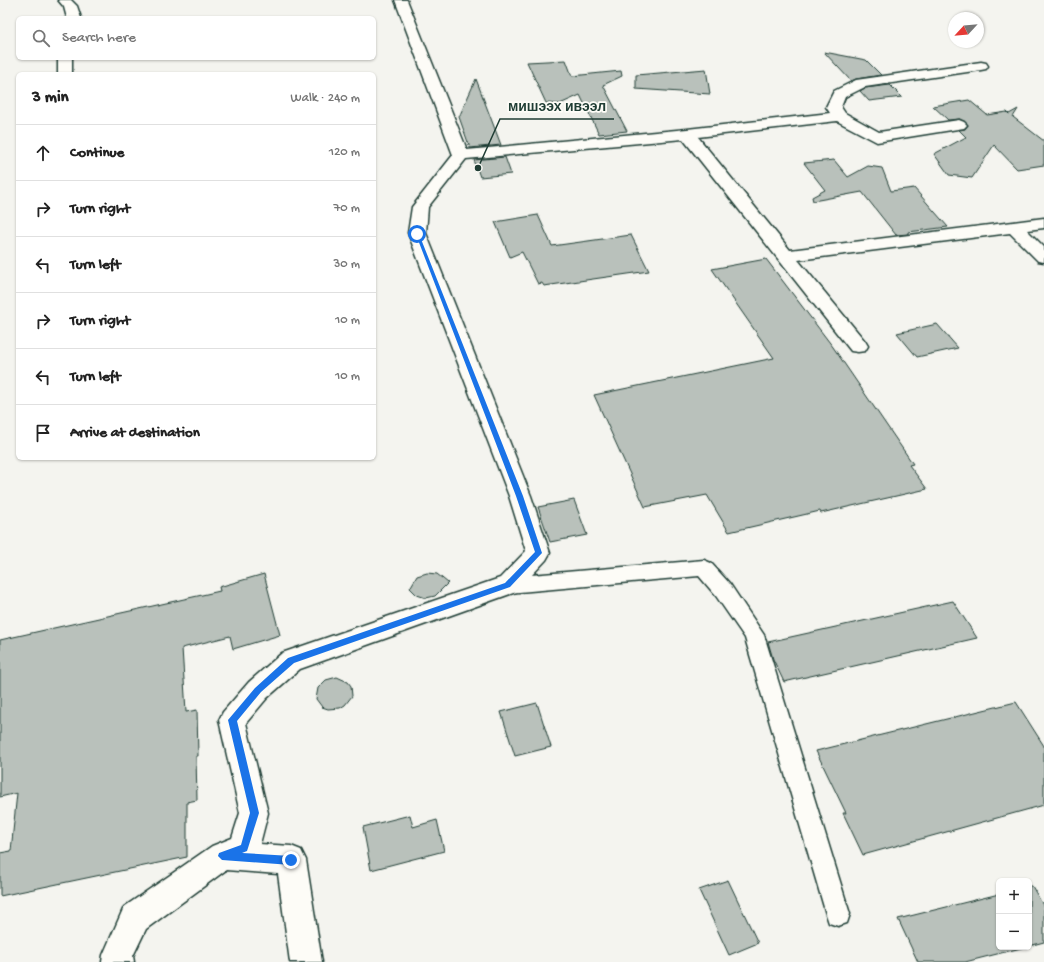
<!DOCTYPE html>
<meta charset="utf-8">
<style>
:root{--surface:#fff;--page:#f2f2f2;--text:#222;--muted:#767676;--line:#e0e0e0}
body{margin:0;font-family:"Gochi Hand",sans-serif;background:var(--page);color:var(--text)}
.controls{position:absolute;right:12px;bottom:12px;display:grid;overflow:hidden;border-radius:6px;box-shadow:0 1px 3px #0004}
.controls button{width:36px;height:36px;display:grid;place-items:center;padding:0;border:0;border-bottom:1px solid var(--line);background:var(--surface);color:var(--text);font:20px sans-serif}
.compass{position:absolute;left:948px;top:12px;width:36px;height:36px;border-radius:50%;background:var(--surface);box-shadow:0 1px 3px #0004;rotate:244deg}
.stop{position:absolute;width:12px;height:12px;margin:-9px;border:3px solid #1a73e8;border-radius:50%;background:#fff}
.stop.end{background:#1a73e8;border-color:#fff;box-shadow:0 1px 4px #0008}
.list{margin:0;padding:0;list-style:none}
h2{display:flex;justify-content:space-between;align-items:center;height:52px;margin:0;padding:0 16px;font-size:17px}
h2 small{font-size:13px;font-weight:400;color:var(--muted)}
.list li{display:grid;grid-template-columns:26px 1fr auto;gap:12px;align-items:center;box-sizing:border-box;height:56px;padding:0 16px;border-top:1px solid var(--line)}
.list b{display:block;font-size:15px;white-space:nowrap}
.list em{font-size:13px;font-style:normal;color:var(--muted)}
.icon{flex:none;width:22px;height:22px;fill:none;stroke:currentColor;stroke-width:2;stroke-linecap:round;stroke-linejoin:round}
.map{position:relative;flex:none;width:1044px;height:962px;overflow:hidden}
.search{position:absolute;background:var(--surface);box-shadow:0 1px 3px #0004;left:16px;top:16px;width:360px;height:44px;display:flex;align-items:center;gap:10px;box-sizing:border-box;padding:0 14px;border-radius:6px;color:var(--muted);font-size:15px}
.panel{position:absolute;background:var(--surface);box-shadow:0 1px 3px #0004;left:16px;top:72px;width:360px;height:388px;border-radius:6px}
.map>svg:first-child{display:block}
.building{fill:#b9c1bb;stroke:#1f3d34}
.lines{fill:none;stroke-linecap:round;stroke-linejoin:round}
.lane-casing{stroke:#1f3d34;stroke-width:3}
.street-casing{stroke:#1f3d34;stroke-width:3}
.lane{fill:#fdfcf7;fill-rule:evenodd}
.street{fill:#fdfcf7;fill-rule:evenodd}
.route{fill:#1a73e8}
.leader{fill:none;stroke:#1f3d34;stroke-width:1.5}
.callout-dot{fill:#1f3d34;stroke:#fdfcf7;stroke-width:1.5}
.callout-label{font-size:14px;text-anchor:middle;font-weight:bold;fill:#1f3d34;stroke:#fdfcf7;stroke-width:3.5;stroke-linejoin:round;paint-order:stroke}
</style>
<div class="map">
<svg width="1044" height="962" viewBox="0 0 1044 962">
<rect width="100%" height="100%" fill="#f4f4ef"/>
<filter id="ink" filterUnits="userSpaceOnUse"><feTurbulence type="fractalNoise" baseFrequency=".025" numOctaves="2"/><feDisplacementMap in="SourceGraphic" scale="8" xChannelSelector="R" yChannelSelector="G"/><feConvolveMatrix kernelMatrix="1 2 1 2 8 2 1 2 1" color-interpolation-filters="sRGB"/></filter>
<g filter="url(#ink)">
<path class="building" d="M 824,52 L 866,60 L 881,75 L 856,79 L 851,81 Z
M 566,60 L 572,76 L 621,71 L 622,76 L 603,85 L 627,131 L 599,134 L 580,95 L 560,104 L 546,103 L 527,62 Z
M 706,69 L 710,94 L 636,89 L 636,75 Z
M 476,79 L 501,145 L 470,148 L 459,117 Z
M 890,85 L 902,97 L 869,101 L 860,91 L 865,88 Z
M 969,100 L 987,115 L 1007,112 L 1009,114 L 1018,109 L 1013,117 L 1044,141 L 1044,165 L 1017,169 L 994,145 L 972,178 L 949,175 L 934,154 L 966,137 L 959,130 L 965,129 L 968,125 L 960,119 L 948,120 L 933,106 Z
M 505,157 L 511,174 L 480,177 L 474,160 Z
M 834,160 L 848,177 L 868,166 L 882,168 L 891,191 L 914,188 L 948,227 L 908,232 L 908,234 L 896,235 L 862,192 L 813,201 L 812,197 L 825,190 L 804,163 Z
M 538,215 L 552,246 L 631,235 L 649,271 L 544,286 L 542,283 L 538,284 L 522,252 L 510,257 L 495,222 Z
M 766,259 L 833,347 L 913,464 L 909,465 L 927,489 L 821,513 L 820,511 L 729,532 L 707,495 L 645,507 L 594,395 L 774,358 L 712,269 Z
M 937,324 L 958,348 L 917,357 L 897,333 Z
M 574,500 L 587,535 L 550,542 L 538,507 Z
M 427,573 L 437,574 L 448,583 L 435,596 L 426,598 L 417,595 L 410,588 L 417,576 Z
M 264,574 L 280,635 L 233,649 L 230,636 L 182,648 L 186,712 L 197,710 L 198,756 L 196,756 L 197,800 L 187,802 L 187,857 L 0,896 L 0,853 L 11,851 L 17,793 L 0,797 L 0,640 L 220,591 L 219,587 Z
M 953,601 L 977,638 L 784,682 L 773,659 L 768,642 Z
M 337,677 L 348,682 L 351,686 L 352,696 L 345,705 L 340,708 L 328,709 L 322,707 L 316,699 L 318,688 L 326,680 Z
M 1016,702 L 1044,746 L 1044,805 L 863,855 L 843,813 L 846,813 L 816,751 Z
M 537,703 L 551,747 L 515,756 L 501,712 Z
M 410,815 L 413,827 L 437,820 L 444,851 L 371,870 L 363,827 Z
M 728,880 L 758,943 L 729,955 L 699,890 Z
M 1029,886 L 1032,886 L 1044,907 L 1044,942 L 1029,946 Z
M 999,894 L 999,947 L 1025,947 L 965,962 L 918,962 L 898,919 Z"/>
<g class="lines">
<defs>
<path id="lane" d="M 704,560 L 711,563 L 730,584 L 764,635 L 850,914 L 847,923 L 838,926 L 829,923 L 826,914 L 745,638 L 716,596 L 699,576 L 508,593 L 501,591 L 498,585 L 501,579 L 508,577 Z"/>
<path id="street" d="M 58,0 L 71,0 L 77,6 L 81,18 L 67,18 L 64,7 Z
M 395,0 L 407,0 L 467,150 L 687,129 L 830,113 L 826,107 L 834,91 L 856,80 L 981,62 L 986,63 L 988,66 L 986,69 L 981,70 L 865,87 L 845,97 L 841,107 L 845,113 L 879,132 L 959,120 L 964,122 L 967,125 L 964,128 L 877,142 L 837,121 L 698,137 L 790,250 L 1044,218 L 1044,228 L 1027,230 L 1044,247 L 1044,262 L 1038,261 L 1010,233 L 798,260 L 865,341 L 868,346 L 865,351 L 858,352 L 851,351 L 683,139 L 466,159 L 428,207 L 426,233 L 531,496 L 550,553 L 546,560 L 516,592 L 300,669 L 267,698 L 246,723 L 268,813 L 260,844 L 291,846 L 301,850 L 306,860 L 322,962 L 290,962 L 278,874 L 226,870 L 146,929 L 133,956 L 134,962 L 102,962 L 103,955 L 124,907 L 212,846 L 232,838 L 240,813 L 219,720 L 223,712 L 249,682 L 282,653 L 500,578 L 526,551 L 509,496 L 408,233 L 412,207 L 453,155 Z
M 58,58 L 72,58 L 72,74 L 58,74 Z"/>
</defs>
<use href="#lane" class="lane-casing"/>
<use href="#street" class="street-casing"/>
<use href="#lane" class="lane"/>
<use href="#street" class="street"/>
</g>
</g>
<path class="route" d="M 415,232 L 419,234 L 523,496 L 542,553 L 510,587 L 294,663 L 261,692 L 237,721 L 259,813 L 248,848 L 247,851 L 242,853 L 291,856 L 295,860 L 291,865 L 222,860 L 218,856 L 219,853 L 241,845 L 250,813 L 228,720 L 255,688 L 288,658 L 505,583 L 535,552 L 516,496 Z"/>
<path class="leader" d="M478 168L500 119H614"/>
<circle class="callout-dot" cx="478" cy="168" r="4"/>
<g class="callout-label">
<text x="557" y="111">мишээх ивээл</text>
</g>
</svg>
<div class="controls">
<button>+</button>
<button>−</button>
</div>
<svg class="compass" viewBox="-18 -18 36 36"><path d="M0-13l5 13h-10z" fill="#e53935"/><path d="M0 13l5-13h-10z" fill="#767676"/></svg>
<div class="stop" style="left:417px;top:234px"></div>
<div class="stop end" style="left:291px;top:860px"></div>
<div class="search"><svg class="icon" aria-label="search" viewBox="0 0 24 24"><circle cx="10" cy="10" r="6"/><path d="M15 15l6 6"/></svg>Search here</div>
<section class="panel">
<h2>3 min<small>Walk · 240 m</small></h2>
<ul class="list">
<li><svg class="icon" aria-label="ahead" viewBox="0 0 24 24"><path d="M12 20V5M6 11l6-6 6 6"/></svg><div><b>Continue</b></div><em>120 m</em></li>
<li><svg class="icon" aria-label="right" viewBox="0 0 24 24"><path d="M7 20v-9h11M14 6l5 5-5 5"/></svg><div><b>Turn right</b></div><em>70 m</em></li>
<li><svg class="icon" aria-label="left" viewBox="0 0 24 24"><path d="M17 20v-9H6M10 6l-5 5 5 5"/></svg><div><b>Turn left</b></div><em>30 m</em></li>
<li><svg class="icon" aria-label="right" viewBox="0 0 24 24"><path d="M7 20v-9h11M14 6l5 5-5 5"/></svg><div><b>Turn right</b></div><em>10 m</em></li>
<li><svg class="icon" aria-label="left" viewBox="0 0 24 24"><path d="M17 20v-9H6M10 6l-5 5 5 5"/></svg><div><b>Turn left</b></div><em>10 m</em></li>
<li><svg class="icon" aria-label="arrive" viewBox="0 0 24 24"><path d="M6 21V4h12l-3 4 3 4H6"/></svg><div><b>Arrive at destination</b></div></li>
</ul>
</section>
</div>
